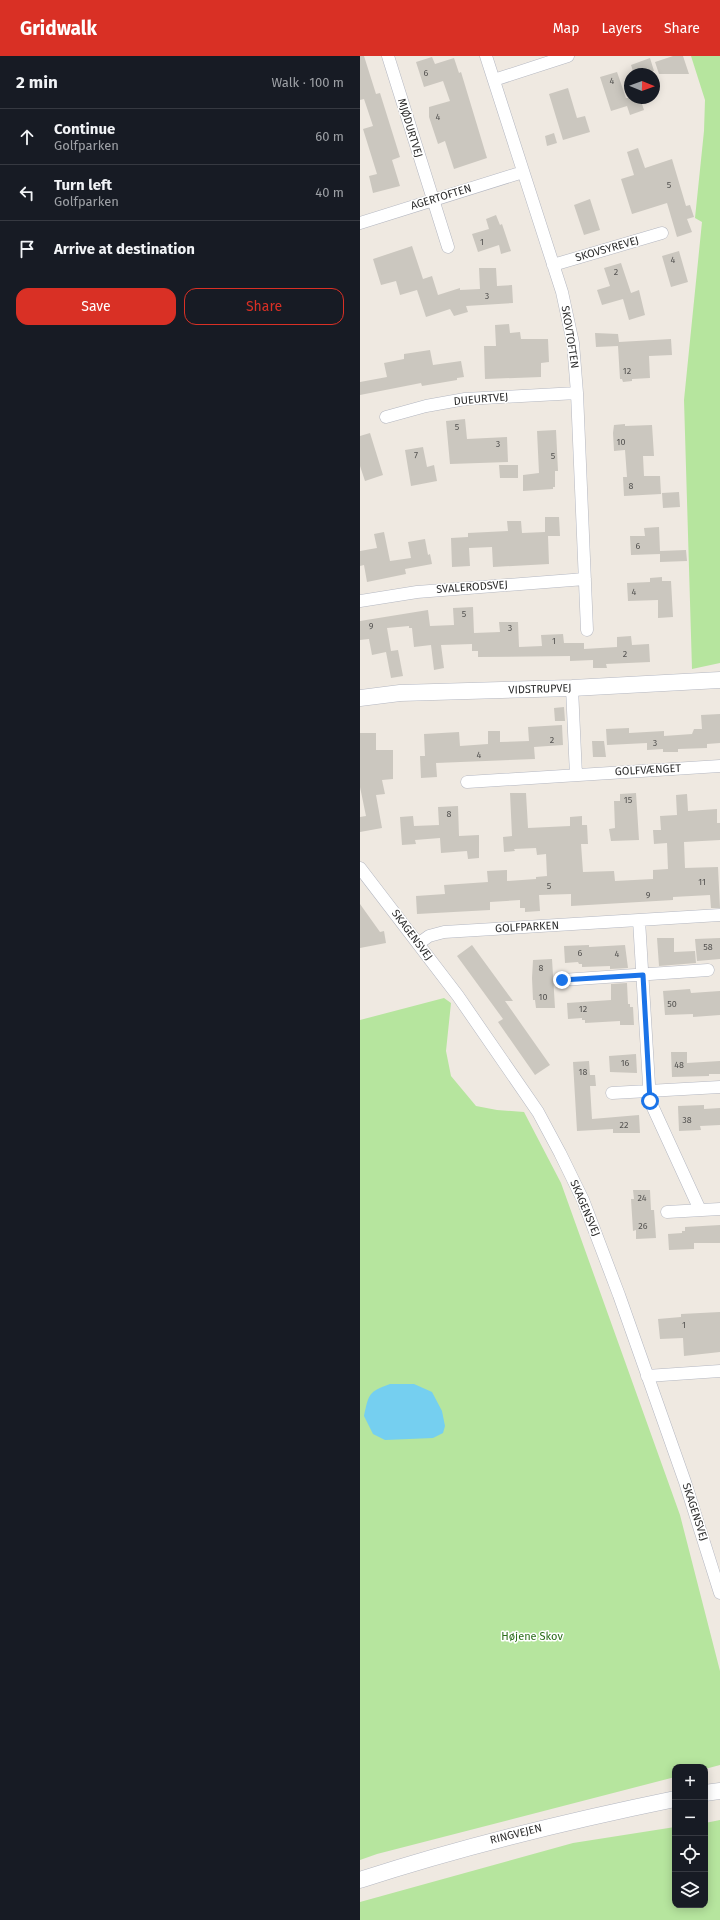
<!DOCTYPE html>
<meta charset="utf-8">
<style>
:root{--surface:#171b24;--page:#242831;--text:#f1f3f6;--muted:#9ea1a6;--line:#363941;--accent:#d93025}
body{margin:0;font-family:"Fira Sans",sans-serif;background:var(--page);color:var(--text)}
.controls{position:absolute;right:12px;bottom:12px;display:grid;overflow:hidden;border-radius:8px;box-shadow:0 2px 10px #0003}
.controls button{width:36px;height:36px;display:grid;place-items:center;padding:0;border:0;border-bottom:1px solid var(--line);background:var(--surface);color:var(--text);font:20px sans-serif}
.compass{position:absolute;left:264px;top:12px;width:36px;height:36px;border-radius:50%;background:var(--surface);box-shadow:0 2px 10px #0003;rotate:91deg}
.stop{position:absolute;width:12px;height:12px;margin:-9px;border:3px solid #1a73e8;border-radius:50%;background:#fff}
.stop.end{background:#1a73e8;border-color:#fff;box-shadow:0 1px 4px #0008}
.list{margin:0;padding:0;list-style:none}
h2{display:flex;justify-content:space-between;align-items:center;height:52px;margin:0;padding:0 16px;font-size:17px}
h2 small{font-size:13px;font-weight:400;color:var(--muted)}
.list li{display:grid;grid-template-columns:26px 1fr auto;gap:12px;align-items:center;box-sizing:border-box;height:56px;padding:0 16px;border-top:1px solid var(--line)}
.list b{display:block;font-size:15px;white-space:nowrap}
.list p{margin:0;font-size:13px;white-space:nowrap;color:var(--muted)}
.list em{font-size:13px;font-style:normal;color:var(--muted)}
.actions{display:flex;gap:8px;padding:12px 16px}
.actions a{flex:1;padding:9px 0;border:1px solid var(--accent);border-radius:12px;text-align:center;font-size:14px;color:var(--accent)}
.actions .main{background:var(--accent);color:#fff}
.icon{flex:none;width:22px;height:22px;fill:none;stroke:currentColor;stroke-width:2;stroke-linecap:round;stroke-linejoin:round}
.map{position:relative;flex:none;width:360px;height:1864px;overflow:hidden}
header{display:flex;align-items:center;gap:24px;box-sizing:border-box;height:56px;padding:0 20px;background:var(--accent);color:#fff}
header strong{font-size:19px}
nav{display:flex;gap:22px;margin-inline-start:auto;font-size:14px}
main{display:flex}
aside{flex:1;background:var(--surface)}
.map>svg:first-child{display:block}
.green{fill:#b6e59e}
.water{fill:#75cff0}
.building{fill:#cbc7bf}
.lines{fill:none;stroke-linecap:round;stroke-linejoin:round}
.street-casing{stroke:#b4b7c1;stroke-width:13}
.secondary-casing{stroke:#b4b7c1;stroke-width:17}
.street{stroke:#fff;stroke-width:12}
.secondary{stroke:#fff;stroke-width:16}
.route{stroke:#1a73e8;stroke-width:5}
.labels{text-anchor:middle;dominant-baseline:central;stroke-width:3;stroke-linejoin:round;paint-order:stroke}
.number-label{font-size:9px;fill:#555452}
.street-label{font-size:11px;fill:#2e2e2e;stroke:#fff}
.park-label{font-size:11px;fill:#2c6e1b;stroke:#fff}
</style>
<header>
<strong>Gridwalk</strong>
<nav><a>Map</a><a>Layers</a><a>Share</a></nav>
</header>
<main>
<aside>
<h2>2 min<small>Walk · 100 m</small></h2>
<ul class="list">
<li><svg class="icon" aria-label="ahead" viewBox="0 0 24 24"><path d="M12 20V5M6 11l6-6 6 6"/></svg><div><b>Continue</b><p>Golfparken</p></div><em>60 m</em></li>
<li><svg class="icon" aria-label="left" viewBox="0 0 24 24"><path d="M17 20v-9H6M10 6l-5 5 5 5"/></svg><div><b>Turn left</b><p>Golfparken</p></div><em>40 m</em></li>
<li><svg class="icon" aria-label="arrive" viewBox="0 0 24 24"><path d="M6 21V4h12l-3 4 3 4H6"/></svg><div><b>Arrive at destination</b></div></li>
</ul>
<div class="actions"><a class="main">Save</a><a>Share</a></div>
</aside>
<div class="map">
<svg width="360" height="1864" viewBox="0 0 360 1864">
<rect width="100%" height="100%" fill="#efe9e1"/>
<path class="green" d="M 331,0 L 360,0 L 360,607 L 332,613 L 324,344 L 342,166 L 335,162 L 344,75 L 345,44 Z
M 84,942 L 91,947 L 86,995 L 91,1020 L 116,1050 L 137,1054 L 164,1056 L 201,1127 L 320,1459 L 360,1615 L 360,1709 L 345,1713 L 345,1711 L 315,1711 L 315,1721 L 17,1798 L 0,1804 L 0,964 Z
M 360,1764 L 360,1864 L 0,1864 L 0,1846 L 213,1787 L 315,1771 L 315,1849 L 345,1849 L 345,1767 Z"/>
<path class="water" d="M 30,1328 L 54,1328 L 72,1336 L 82,1355 L 85,1370 L 83,1377 L 73,1382 L 25,1384 L 13,1378 L 4,1360 C 9,1338 8,1336 30,1328 Z"/>
<path class="building" d="M 0,0 L 4,0 L 16,38 L 20,37 L 40,101 L 32,104 L 40,130 L 13,137 L 9,120 L 17,118 L 3,73 L 13,70 L 4,43 L 0,44 Z
M 313,0 L 323,0 L 329,18 L 299,18 L 295,6 Z
M 72,1 L 75,8 L 94,2 L 99,17 L 101,16 L 127,102 L 94,113 L 85,85 L 78,88 L 69,61 L 69,51 L 90,45 L 83,25 L 64,31 L 56,6 Z
M 290,2 L 294,15 L 284,18 L 274,18 L 271,9 Z
M 257,16 L 266,42 L 280,42 L 284,54 L 270,59 L 267,50 L 251,55 L 240,21 Z
M 208,32 L 217,62 L 225,60 L 230,76 L 203,84 L 189,38 Z
M 194,77 L 197,87 L 187,90 L 185,80 Z
M 278,92 L 285,112 L 312,103 L 326,150 L 330,149 L 334,161 L 327,163 L 332,176 L 317,181 L 307,147 L 272,158 L 261,123 L 274,119 L 267,96 Z
M 230,143 L 240,174 L 224,179 L 214,149 Z
M 136,159 L 140,169 L 142,168 L 151,195 L 141,198 L 139,189 L 118,196 L 112,178 L 129,173 L 126,163 Z
M 52,190 L 63,223 L 72,220 L 78,239 L 100,232 L 100,234 L 120,233 L 119,212 L 136,212 L 137,230 L 152,229 L 153,247 L 106,250 L 108,256 L 94,260 L 90,253 L 66,261 L 57,234 L 40,239 L 36,225 L 21,229 L 13,203 Z
M 319,195 L 328,226 L 311,231 L 302,200 Z
M 261,207 L 271,237 L 279,234 L 285,259 L 269,264 L 263,243 L 242,249 L 237,234 L 250,230 L 244,212 Z
M 149,268 L 150,277 L 160,276 L 161,283 L 188,283 L 189,306 L 181,307 L 181,321 L 125,323 L 124,290 L 136,290 L 135,269 Z
M 235,277 L 258,278 L 259,286 L 311,283 L 312,299 L 289,300 L 290,322 L 272,323 L 272,325 L 263,326 L 262,323 L 260,323 L 258,290 L 236,291 Z
M 70,294 L 73,309 L 101,305 L 104,321 L 97,322 L 97,324 L 62,330 L 61,327 L 0,339 L 0,326 L 27,321 L 24,307 L 44,303 L 44,298 Z
M 105,363 L 107,383 L 147,381 L 148,406 L 90,408 L 86,365 Z
M 265,368 L 265,370 L 292,369 L 294,400 L 283,400 L 284,420 L 300,420 L 301,438 L 264,440 L 263,421 L 267,421 L 265,394 L 254,395 L 253,377 L 254,369 Z
M 196,374 L 198,415 L 195,415 L 195,431 L 193,431 L 193,433 L 163,435 L 163,419 L 179,417 L 177,375 Z
M 10,377 L 23,419 L 5,425 L 0,410 L 0,380 Z
M 63,391 L 67,411 L 74,409 L 77,425 L 51,430 L 45,394 Z
M 139,409 L 158,409 L 158,422 L 140,422 Z
M 319,436 L 320,451 L 303,452 L 302,437 Z
M 185,461 L 199,461 L 200,480 L 188,480 L 189,508 L 133,511 L 132,491 L 109,492 L 110,510 L 92,511 L 91,482 L 108,481 L 108,477 L 148,475 L 147,465 L 161,465 L 162,477 L 185,476 Z
M 299,471 L 300,495 L 326,494 L 327,505 L 300,506 L 300,498 L 271,499 L 270,480 L 285,480 L 284,472 Z
M 24,476 L 30,505 L 51,502 L 48,486 L 65,483 L 68,499 L 70,498 L 72,508 L 45,513 L 46,518 L 7,526 L 4,509 L 0,510 L 0,495 L 17,492 L 14,478 Z
M 302,521 L 302,525 L 311,525 L 313,561 L 298,562 L 298,544 L 268,545 L 267,527 L 290,526 L 290,522 Z
M 113,551 L 114,577 L 140,576 L 139,566 L 158,566 L 159,591 L 182,590 L 181,579 L 203,578 L 204,587 L 224,587 L 224,593 L 257,591 L 257,581 L 271,580 L 272,589 L 289,588 L 290,606 L 246,608 L 247,612 L 233,612 L 233,604 L 210,605 L 210,600 L 118,601 L 118,595 L 112,595 L 112,588 L 81,589 L 84,612 L 74,614 L 71,589 L 54,591 L 52,572 L 49,572 L 49,570 L 27,572 L 31,595 L 38,594 L 43,620 L 31,622 L 26,596 L 12,599 L 9,583 L 0,584 L 0,565 L 68,554 L 70,570 L 94,569 L 93,552 Z
M 204,651 L 205,665 L 195,665 L 194,652 Z
M 360,658 L 360,687 L 347,688 L 347,692 L 318,693 L 318,696 L 303,696 L 303,693 L 287,694 L 287,687 L 247,689 L 246,673 L 269,672 L 269,677 L 304,675 L 304,680 L 332,678 L 334,673 L 342,673 L 341,659 Z
M 202,669 L 203,689 L 174,691 L 175,703 L 76,707 L 77,721 L 61,722 L 60,700 L 65,700 L 64,678 L 99,676 L 100,690 L 128,688 L 128,675 L 140,675 L 140,686 L 169,685 L 168,671 Z
M 0,677 L 16,677 L 16,694 L 33,694 L 33,723 L 22,724 L 25,738 L 16,739 L 22,772 L 0,776 L 0,761 L 6,760 L 0,731 Z
M 232,685 L 244,685 L 246,701 L 233,701 Z
M 150,737 L 166,737 L 168,772 L 210,770 L 210,761 L 222,760 L 222,769 L 227,769 L 228,788 L 221,788 L 223,816 L 254,815 L 255,825 L 293,823 L 293,814 L 308,813 L 307,787 L 294,788 L 293,774 L 301,774 L 300,760 L 317,759 L 316,739 L 327,738 L 328,755 L 357,753 L 357,767 L 360,767 L 360,784 L 324,786 L 325,812 L 358,811 L 360,852 L 351,852 L 350,839 L 313,841 L 313,844 L 211,850 L 211,838 L 179,839 L 180,855 L 165,856 L 165,852 L 160,852 L 160,844 L 130,846 L 130,854 L 57,858 L 56,840 L 85,838 L 84,829 L 128,826 L 127,815 L 147,814 L 147,825 L 176,823 L 176,821 L 187,820 L 186,798 L 177,799 L 176,792 L 154,793 L 155,795 L 144,796 L 143,781 L 152,780 Z
M 276,737 L 279,784 L 251,785 L 249,773 L 255,772 L 254,745 L 260,745 L 260,738 Z
M 98,750 L 99,780 L 119,779 L 119,802 L 108,803 L 107,795 L 81,797 L 80,782 L 55,784 L 56,788 L 42,789 L 40,761 L 53,760 L 54,770 L 79,769 L 78,751 Z
M 0,848 L 20,876 L 24,875 L 26,887 L 0,892 Z
M 297,882 L 314,882 L 314,896 L 335,895 L 336,907 L 299,910 Z
M 360,882 L 360,903 L 337,905 L 335,883 Z
M 112,889 L 153,945 L 145,945 L 190,1009 L 175,1019 L 138,966 L 143,963 L 97,900 Z
M 229,889 L 229,891 L 265,889 L 268,912 L 250,913 L 250,910 L 222,911 L 222,908 L 219,908 L 218,906 L 205,907 L 204,890 Z
M 192,903 L 195,952 L 176,952 L 175,944 L 173,944 L 172,922 L 173,904 Z
M 267,927 L 268,948 L 270,948 L 270,951 L 273,951 L 274,969 L 260,969 L 260,965 L 225,967 L 225,964 L 222,964 L 222,962 L 208,963 L 207,947 L 251,944 L 251,928 Z
M 330,933 L 331,937 L 360,935 L 360,959 L 333,961 L 333,958 L 305,959 L 303,935 Z
M 311,996 L 327,996 L 327,1007 L 360,1005 L 360,1018 L 349,1018 L 349,1020 L 312,1021 Z
M 276,998 L 277,1017 L 250,1016 L 249,1000 Z
M 229,1005 L 230,1019 L 235,1019 L 236,1030 L 230,1030 L 232,1063 L 279,1059 L 280,1077 L 253,1077 L 253,1073 L 217,1075 L 213,1006 Z
M 344,1049 L 344,1053 L 360,1052 L 360,1069 L 340,1070 L 341,1074 L 319,1075 L 318,1050 Z
M 273,1134 L 290,1134 L 291,1154 L 294,1154 L 296,1182 L 276,1183 L 276,1174 L 273,1175 L 271,1143 L 274,1143 Z
M 360,1169 L 360,1187 L 334,1187 L 334,1193 L 309,1194 L 308,1178 L 322,1177 L 322,1175 L 325,1175 L 325,1171 Z
M 360,1256 L 360,1296 L 324,1300 L 323,1282 L 300,1283 L 298,1263 L 321,1261 L 321,1258 Z"/>
<g class="lines">
<defs>
<path id="street" d="M 28,0 L 88,191
M 126,0 L 202,236 L 213,287 L 217,337 L 227,574
M 134,24 L 208,0
M 0,167 L 163,116
M 193,209 L 302,177
M 26,361 L 66,350 L 105,343 L 217,337
M 0,545 L 57,536 L 225,523
M 212,632 L 216,719
M 107,726 L 360,710
M 0,812 L 98,940 L 178,1056 L 200,1097 L 223,1144 L 259,1239 L 325,1426 L 360,1537
M 279,864 L 290,1045 L 340,1154
M 58,888 L 69,880 L 84,876 L 360,859
M 202,924 L 348,914
M 252,1037 L 360,1031
M 307,1156 L 360,1153
M 287,1320 L 360,1315"/>
<path id="secondary" d="M 0,642 L 40,637 L 212,632 L 360,624
M 345,1737 L 360,1735
M 0,1824 C 104,1790 208,1765 315,1743"/>
</defs>
<use href="#street" class="street-casing"/>
<use href="#secondary" class="secondary-casing"/>
<use href="#street" class="street"/>
<use href="#secondary" class="secondary"/>
</g>
<g class="lines">
<path class="route" d="M 202,924 L 283,919 L 290,1045"/>
</g>
<g class="labels">
<g class="number-label">
<text x="66" y="17">6</text>
<text x="252" y="25">4</text>
<text x="78" y="61">4</text>
<text x="309" y="129">5</text>
<text x="122" y="186">1</text>
<text x="313" y="204">4</text>
<text x="256" y="216">2</text>
<text x="127" y="240">3</text>
<text x="267" y="315">12</text>
<text x="97" y="371">5</text>
<text x="261" y="386">10</text>
<text x="138" y="388">3</text>
<text x="56" y="399">7</text>
<text x="193" y="400">5</text>
<text x="271" y="430">8</text>
<text x="278" y="490">6</text>
<text x="274" y="536">4</text>
<text x="104" y="558">5</text>
<text x="11" y="570">9</text>
<text x="150" y="572">3</text>
<text x="194" y="585">1</text>
<text x="265" y="598">2</text>
<text x="192" y="684">2</text>
<text x="295" y="687">3</text>
<text x="119" y="699">4</text>
<text x="268" y="744">15</text>
<text x="89" y="758">8</text>
<text x="342" y="826">11</text>
<text x="189" y="830">5</text>
<text x="288" y="839">9</text>
<text x="348" y="891">58</text>
<text x="220" y="897">6</text>
<text x="257" y="898">4</text>
<text x="181" y="912">8</text>
<text x="183" y="941">10</text>
<text x="312" y="948">50</text>
<text x="223" y="953">12</text>
<text x="265" y="1007">16</text>
<text x="319" y="1009">48</text>
<text x="223" y="1016">18</text>
<text x="327" y="1064">38</text>
<text x="264" y="1069">22</text>
<text x="282" y="1142">24</text>
<text x="283" y="1170">26</text>
<text x="324" y="1269">1</text>
</g>
<g class="street-label">
<text transform="translate(50 72) rotate(73)">MJØDURTVEJ</text>
<text transform="translate(81 141) rotate(-17)">AGERTOFTEN</text>
<text transform="translate(247 193) rotate(-16)">SKOVSYREVEJ</text>
<text transform="translate(210 281) rotate(81)">SKOVTOFTEN</text>
<text transform="translate(121 343) rotate(-5)">DUEURTVEJ</text>
<text transform="translate(112 531) rotate(-4)">SVALERODSVEJ</text>
<text transform="translate(180 633) rotate(-2)">VIDSTRUPVEJ</text>
<text transform="translate(288 714) rotate(-3)">GOLFVÆNGET</text>
<text transform="translate(167 871) rotate(-3)">GOLFPARKEN</text>
<text transform="translate(52 879) rotate(53)">SKAGENSVEJ</text>
<text transform="translate(225 1152) rotate(67)">SKAGENSVEJ</text>
<text transform="translate(335 1456) rotate(72)">SKAGENSVEJ</text>
<text transform="translate(156 1778) rotate(-14)">RINGVEJEN</text>
</g>
<g class="park-label">
<text x="172" y="1580">Højene Skov</text>
</g>
</g>
</svg>
<div class="controls">
<button>+</button>
<button>−</button>
<button><svg class="icon" aria-label="locate" viewBox="0 0 24 24"><circle cx="12" cy="12" r="6"/><path d="M12 2v4M12 18v4M2 12h4M18 12h4"/></svg></button>
<button><svg class="icon" aria-label="layers" viewBox="0 0 24 24"><path d="M12 4l9 5-9 5-9-5zM3 14l9 5 9-5"/></svg></button>
</div>
<svg class="compass" viewBox="-18 -18 36 36"><path d="M0-13l5 13h-10z" fill="#e53935"/><path d="M0 13l5-13h-10z" fill="#9ea1a6"/></svg>
<div class="stop" style="left:290px;top:1045px"></div>
<div class="stop end" style="left:202px;top:924px"></div>
</div>
</main>
